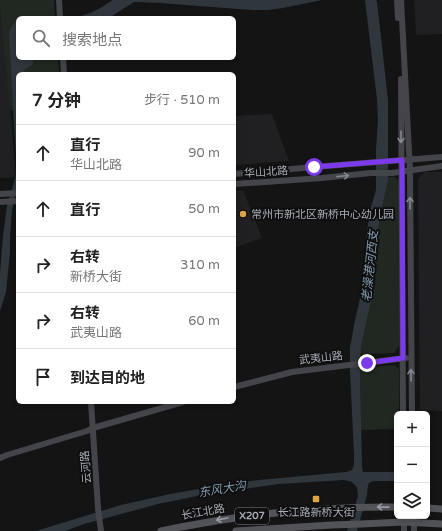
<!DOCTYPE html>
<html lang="zh">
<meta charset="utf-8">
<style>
:root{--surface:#fff;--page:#f2f2f2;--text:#222;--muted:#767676;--line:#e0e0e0}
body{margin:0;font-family:"Varela Round","Noto Sans SC",sans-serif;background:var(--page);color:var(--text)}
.controls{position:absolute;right:12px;bottom:12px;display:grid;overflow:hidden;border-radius:6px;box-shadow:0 2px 6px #0003}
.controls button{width:36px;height:36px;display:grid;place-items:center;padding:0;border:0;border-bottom:1px solid var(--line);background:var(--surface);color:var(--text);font:20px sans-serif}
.stop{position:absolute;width:12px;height:12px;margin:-9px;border:3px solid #7c3aed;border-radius:50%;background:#fff}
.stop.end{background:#7c3aed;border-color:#fff;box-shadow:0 1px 4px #0008}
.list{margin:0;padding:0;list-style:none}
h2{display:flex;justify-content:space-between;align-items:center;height:52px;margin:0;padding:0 16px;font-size:17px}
h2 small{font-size:13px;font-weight:400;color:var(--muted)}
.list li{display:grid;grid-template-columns:26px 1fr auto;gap:12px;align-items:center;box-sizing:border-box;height:56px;padding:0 16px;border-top:1px solid var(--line)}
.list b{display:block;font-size:15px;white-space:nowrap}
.list p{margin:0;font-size:13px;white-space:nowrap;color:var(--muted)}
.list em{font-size:13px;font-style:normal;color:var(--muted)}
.icon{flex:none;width:22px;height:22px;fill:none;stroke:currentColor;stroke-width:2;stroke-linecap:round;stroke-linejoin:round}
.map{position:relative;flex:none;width:442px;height:531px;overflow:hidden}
.search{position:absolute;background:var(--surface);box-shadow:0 2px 6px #0003;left:16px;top:16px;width:220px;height:44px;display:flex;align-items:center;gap:10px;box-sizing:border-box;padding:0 14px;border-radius:6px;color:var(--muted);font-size:15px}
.panel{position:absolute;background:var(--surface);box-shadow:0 2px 6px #0003;left:16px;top:72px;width:220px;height:332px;border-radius:6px}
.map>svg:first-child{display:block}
.built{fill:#202022}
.green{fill:#212821}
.water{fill:#2f373d}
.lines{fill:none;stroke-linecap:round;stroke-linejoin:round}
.secondary{stroke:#44454a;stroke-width:6}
.primary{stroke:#525359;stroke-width:7}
.oneway{stroke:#84888f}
.oneway2{stroke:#969aa2}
.route{stroke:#7c3aed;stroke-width:5}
.poi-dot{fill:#dfa442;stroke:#0f0f10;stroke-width:1.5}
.labels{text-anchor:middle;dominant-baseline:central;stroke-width:4;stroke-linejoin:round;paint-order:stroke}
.shield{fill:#0f0f10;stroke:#797d83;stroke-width:1}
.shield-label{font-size:10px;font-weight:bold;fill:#a7acb4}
.street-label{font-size:11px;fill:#a7acb4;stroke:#0f0f10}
.poi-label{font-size:11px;fill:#a7acb4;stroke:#0f0f10;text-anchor:start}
.water-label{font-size:12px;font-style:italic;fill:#819aac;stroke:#0f0f10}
</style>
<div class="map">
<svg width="442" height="531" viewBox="0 0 442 531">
<rect width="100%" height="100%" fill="#141415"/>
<path class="built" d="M 414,0 L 442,0 L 442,34 L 416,35 Z
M 0,9 L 7,69 L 16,177 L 0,178 Z
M 272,114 L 289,161 L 234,165 L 234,116 Z
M 424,172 L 442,172 L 442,411 L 420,410 L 418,179 Z
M 243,190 L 262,238 L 234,248 L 234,191 Z"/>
<path class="green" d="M 0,0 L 54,0 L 55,18 L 18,18 L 18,58 L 58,58 L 59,74 L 18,74 L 18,110 L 10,110 L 0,9 Z
M 388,177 L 395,177 L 399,181 L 399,346 L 394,353 L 361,354 L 361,346 L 375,271 L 375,252 L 380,217 Z
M 394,365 L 399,369 L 399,414 L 397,414 L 397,429 L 361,430 L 360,368 Z"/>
<path class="water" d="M 113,0 L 322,0 L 283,8 L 268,10 L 252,10 L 160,3 L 134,2 L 109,18 L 68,18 C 86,17 98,10 113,0 Z
M 365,0 L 376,0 L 377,2 L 388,100 L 388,179 L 380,217 L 375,252 L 375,271 L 374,287 L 361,346 L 360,372 L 362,467 L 363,472 L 397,472 L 397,481 L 375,481 L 370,482 L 368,485 L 367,495 L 357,531 L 347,531 L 358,496 L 357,487 L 352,482 L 344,480 L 279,484 L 202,495 L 158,504 L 84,524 L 65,531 L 36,531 L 121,505 L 170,494 L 239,482 L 346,472 L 352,470 L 354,464 L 354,454 L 350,371 L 350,348 L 354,325 L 363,285 L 365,274 L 366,237 L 371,207 L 376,190 L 376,149 L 378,121 L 377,99 Z
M 18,19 L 18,58 L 33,58 C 34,67 30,65 25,69 C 24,70 23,72 22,74 L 18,74 L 18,185 L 12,210 L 10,236 L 10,253 L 7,282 L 6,292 L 0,311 L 0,273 L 3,236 L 7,206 L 17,172 L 14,124 L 9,33 L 12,26 Z"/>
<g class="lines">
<path class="secondary" d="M 59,0 L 60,18
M 397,0 L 398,18
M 401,0 L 410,170 L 412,414
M 63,58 L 64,74
M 401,79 L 403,414
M 234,174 L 314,167 L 442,157
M 234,184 L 322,178 L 371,173 L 392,173 L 442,166
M 0,194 L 18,193
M 0,202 L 18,201
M 234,387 L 292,372 L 406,358
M 91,402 L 98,508 L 101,531
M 0,458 L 7,455 L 87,431 L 93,428 L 183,402
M 404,516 L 404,531
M 414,516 L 414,531"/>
<path class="primary" d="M 427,508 L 442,509
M 161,531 C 238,515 318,506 397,507
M 236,531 L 332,525 L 361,524 L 404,522 L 442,524"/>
</g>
<defs><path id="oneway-shaft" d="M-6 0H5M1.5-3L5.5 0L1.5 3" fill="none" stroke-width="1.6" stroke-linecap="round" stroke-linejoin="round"/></defs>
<g class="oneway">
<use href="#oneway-shaft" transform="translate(401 137) rotate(90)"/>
<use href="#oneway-shaft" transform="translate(343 176) rotate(-6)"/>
<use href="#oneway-shaft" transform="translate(410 203) rotate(-90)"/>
<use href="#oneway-shaft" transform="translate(411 375) rotate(-91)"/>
</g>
<g class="oneway2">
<use href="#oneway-shaft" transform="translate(383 507) rotate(-179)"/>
<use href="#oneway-shaft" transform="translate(222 519) rotate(170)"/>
</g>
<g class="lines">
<path class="route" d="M 314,167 L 402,160 L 403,358 L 367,363"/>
</g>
<g class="poi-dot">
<circle cx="243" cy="214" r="4"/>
<rect x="312" y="495" width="8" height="8" rx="2"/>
</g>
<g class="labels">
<rect class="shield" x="235" y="508" width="34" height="16" rx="3"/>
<g class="shield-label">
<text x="252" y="516">X207</text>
</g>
<g class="street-label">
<text transform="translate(266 172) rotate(-4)">华山北路</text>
<text transform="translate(321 358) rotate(-6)">武夷山路</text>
<text transform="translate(86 467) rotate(-94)">云河路</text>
<text transform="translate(203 512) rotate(-10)">长江北路</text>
</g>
<g class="poi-label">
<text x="251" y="214">常州市新北区新桥中心幼儿园</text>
<text x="316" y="512" text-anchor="middle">长江路新桥大街</text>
</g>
<g class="water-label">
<text transform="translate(370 266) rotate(-84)">老澡港河西支</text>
<text transform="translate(222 489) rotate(-9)">东风大沟</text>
</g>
</g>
</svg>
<div class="controls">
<button>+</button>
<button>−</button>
<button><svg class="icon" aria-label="layers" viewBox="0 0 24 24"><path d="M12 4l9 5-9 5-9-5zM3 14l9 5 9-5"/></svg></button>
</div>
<div class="stop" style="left:314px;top:167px"></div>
<div class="stop end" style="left:367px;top:363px"></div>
<div class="search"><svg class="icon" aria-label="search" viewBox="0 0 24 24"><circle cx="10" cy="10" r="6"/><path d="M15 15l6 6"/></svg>搜索地点</div>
<section class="panel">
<h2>7 分钟<small>步行 · 510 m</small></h2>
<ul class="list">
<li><svg class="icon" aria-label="ahead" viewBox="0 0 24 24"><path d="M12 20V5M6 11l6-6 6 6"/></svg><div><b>直行</b><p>华山北路</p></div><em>90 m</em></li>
<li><svg class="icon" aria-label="ahead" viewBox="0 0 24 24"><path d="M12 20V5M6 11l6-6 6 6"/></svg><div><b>直行</b></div><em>50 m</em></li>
<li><svg class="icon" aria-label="right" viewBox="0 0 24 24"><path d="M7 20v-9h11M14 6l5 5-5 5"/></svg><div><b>右转</b><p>新桥大街</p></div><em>310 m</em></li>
<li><svg class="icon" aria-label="right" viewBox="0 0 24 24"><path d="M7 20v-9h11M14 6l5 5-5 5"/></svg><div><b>右转</b><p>武夷山路</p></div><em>60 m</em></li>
<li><svg class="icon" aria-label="arrive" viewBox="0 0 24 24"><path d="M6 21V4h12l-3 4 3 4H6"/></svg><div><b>到达目的地</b></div></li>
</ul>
</section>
</div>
